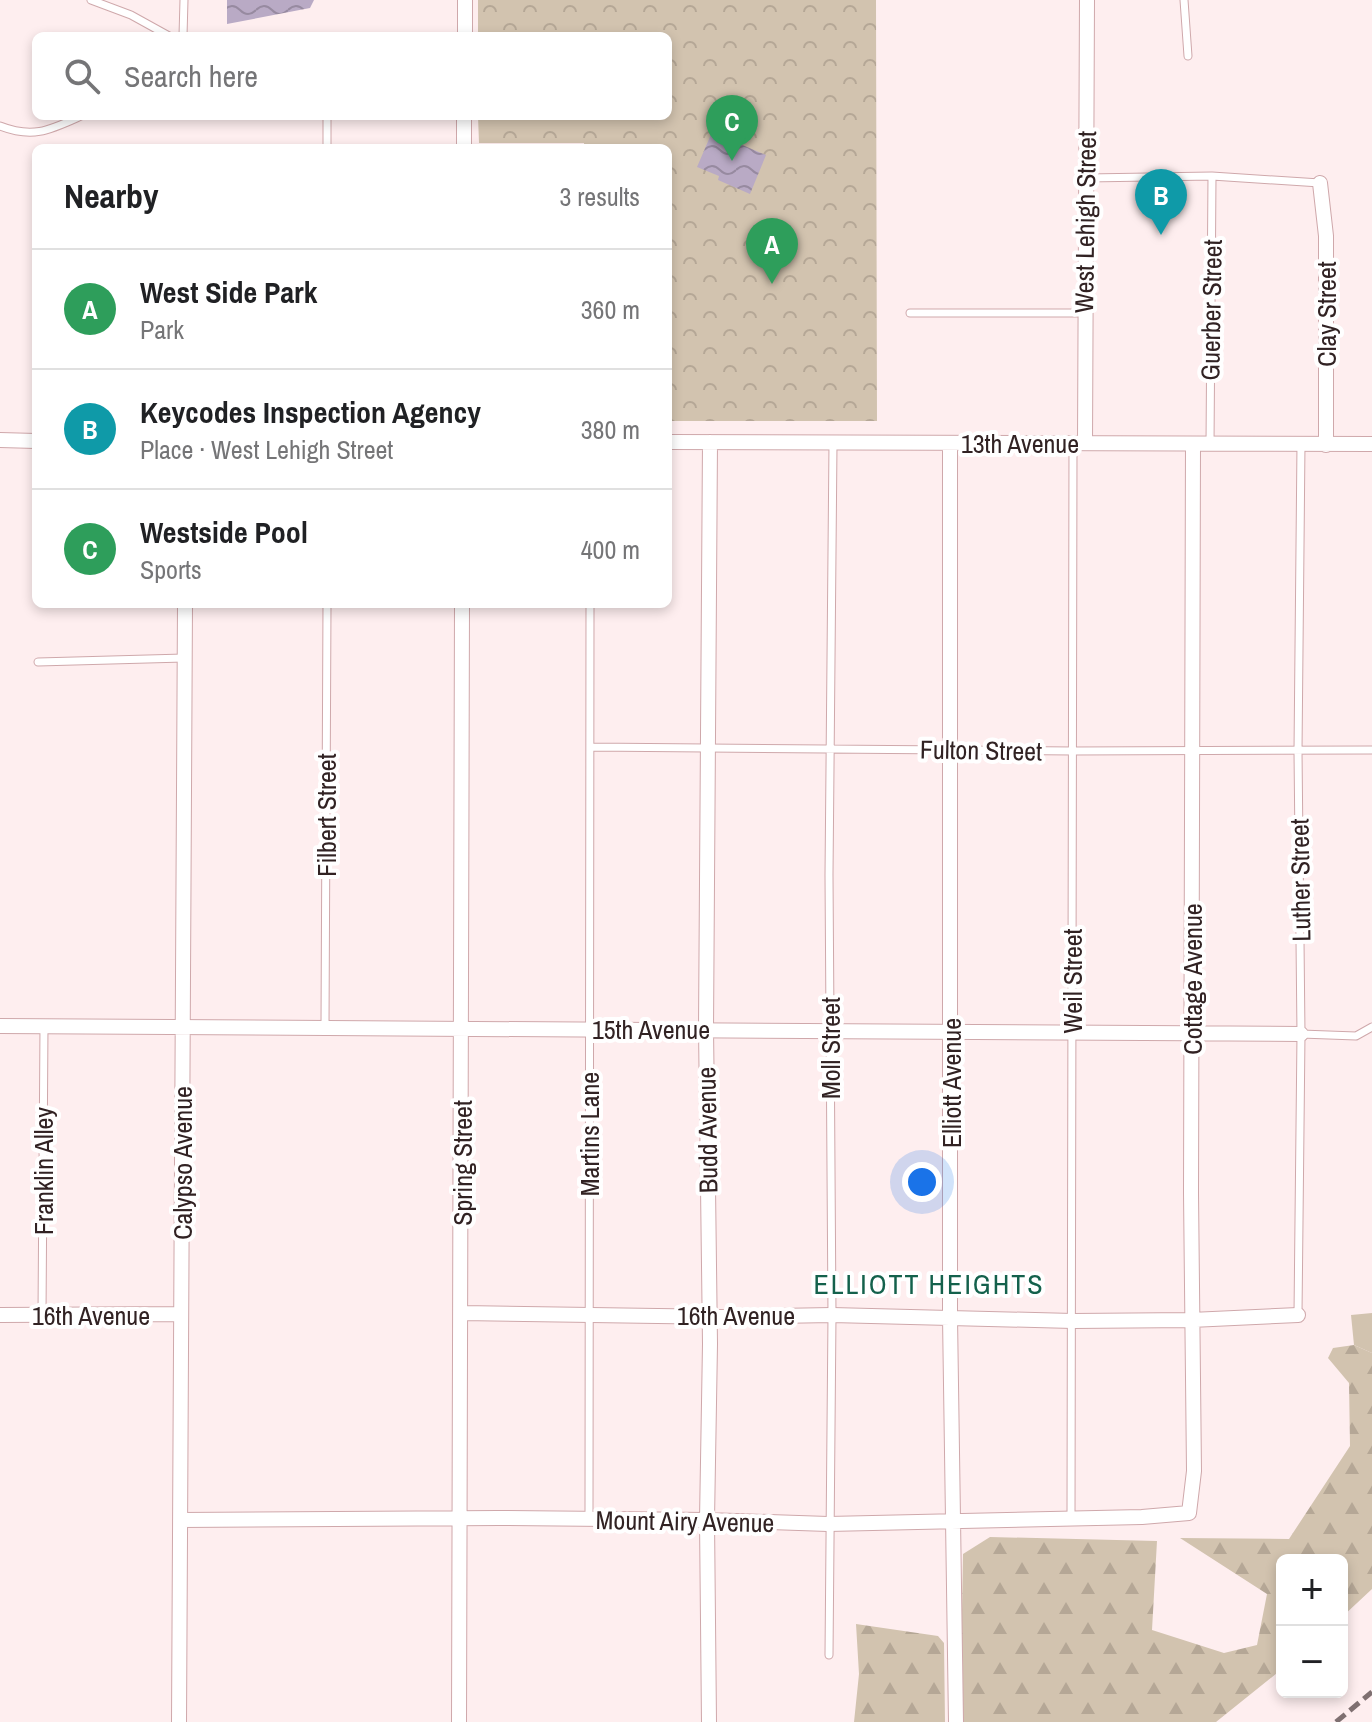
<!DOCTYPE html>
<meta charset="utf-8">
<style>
:root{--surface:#fff;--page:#f6f6f6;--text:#202124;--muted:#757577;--line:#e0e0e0;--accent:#ea580c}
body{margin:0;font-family:"Archivo Narrow",sans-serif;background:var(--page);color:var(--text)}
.controls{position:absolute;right:24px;bottom:24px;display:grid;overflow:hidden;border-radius:12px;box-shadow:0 4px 12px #0003}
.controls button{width:72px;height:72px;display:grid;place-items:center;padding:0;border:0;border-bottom:2px solid var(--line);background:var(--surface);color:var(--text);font:40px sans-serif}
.you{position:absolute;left:922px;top:1182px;width:28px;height:28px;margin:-20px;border:6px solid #fff;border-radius:50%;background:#1a73e8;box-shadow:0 0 0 12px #1a73e833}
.badge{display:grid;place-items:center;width:52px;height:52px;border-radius:50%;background:var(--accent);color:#fff;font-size:26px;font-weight:700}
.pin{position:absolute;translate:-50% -66px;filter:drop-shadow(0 2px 4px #0008)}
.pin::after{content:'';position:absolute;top:42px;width:28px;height:24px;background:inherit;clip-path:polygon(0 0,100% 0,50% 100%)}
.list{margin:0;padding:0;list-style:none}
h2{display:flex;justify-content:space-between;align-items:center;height:104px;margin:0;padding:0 32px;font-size:34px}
h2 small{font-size:26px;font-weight:400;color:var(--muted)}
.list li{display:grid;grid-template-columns:52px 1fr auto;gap:24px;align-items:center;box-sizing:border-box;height:120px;padding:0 32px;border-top:2px solid var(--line)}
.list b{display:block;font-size:30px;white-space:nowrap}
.list p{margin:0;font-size:26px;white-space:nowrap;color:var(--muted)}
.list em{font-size:26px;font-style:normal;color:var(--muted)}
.icon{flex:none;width:44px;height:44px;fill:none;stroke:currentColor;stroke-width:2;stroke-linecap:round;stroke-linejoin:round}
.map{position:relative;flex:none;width:1372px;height:1722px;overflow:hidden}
.search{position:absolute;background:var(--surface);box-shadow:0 4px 12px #0003;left:32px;top:32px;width:640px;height:88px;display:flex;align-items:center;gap:20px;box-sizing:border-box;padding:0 28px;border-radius:12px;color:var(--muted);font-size:30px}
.panel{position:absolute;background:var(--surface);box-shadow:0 4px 12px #0003;left:32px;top:144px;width:640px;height:464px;border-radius:12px}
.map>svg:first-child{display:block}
.grass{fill:#d2c3af}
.forest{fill:url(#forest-firs)}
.park{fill:url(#park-crowns)}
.water{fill:url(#water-waves)}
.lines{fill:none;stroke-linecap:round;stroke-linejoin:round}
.service-casing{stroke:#cfa8ab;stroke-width:9}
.minor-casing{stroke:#cfa8ab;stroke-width:16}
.service{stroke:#fff;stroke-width:7}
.minor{stroke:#fff;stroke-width:14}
.rail{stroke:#7f7071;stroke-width:5;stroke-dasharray:12 6;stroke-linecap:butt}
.labels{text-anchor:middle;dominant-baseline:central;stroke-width:8;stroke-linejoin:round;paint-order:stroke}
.street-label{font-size:26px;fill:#312223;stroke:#fff}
.neighbourhood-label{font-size:28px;letter-spacing:2px;fill:#14614c;stroke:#fff}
</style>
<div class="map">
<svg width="1372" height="1722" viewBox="0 0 1372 1722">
<defs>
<pattern id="forest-firs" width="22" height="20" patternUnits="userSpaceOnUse" patternTransform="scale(2)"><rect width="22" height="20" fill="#d2c3af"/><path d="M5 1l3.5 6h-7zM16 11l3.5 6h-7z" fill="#b5a796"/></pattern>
<pattern id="park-crowns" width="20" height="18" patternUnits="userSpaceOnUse" patternTransform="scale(2)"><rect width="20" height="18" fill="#d2c3af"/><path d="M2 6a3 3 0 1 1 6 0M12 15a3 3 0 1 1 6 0" fill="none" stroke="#b5a796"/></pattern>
<pattern id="water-waves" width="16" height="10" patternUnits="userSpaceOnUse" patternTransform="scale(2)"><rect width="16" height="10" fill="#b9aac5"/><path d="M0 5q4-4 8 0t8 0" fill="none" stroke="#978aa0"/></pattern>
</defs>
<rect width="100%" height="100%" fill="#feeeef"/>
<path class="grass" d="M 1372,1313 L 1372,1353 L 1354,1345 L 1351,1315 Z"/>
<path class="forest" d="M 1354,1345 L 1372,1353 L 1372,1589 L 1342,1617 L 1342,1560 L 1282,1560 L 1282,1669 L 1216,1722 L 960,1722 L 963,1554 L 990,1537 L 1157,1541 L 1152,1630 L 1224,1653 L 1257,1645 L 1267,1594 L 1180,1538 L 1289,1539 L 1350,1446 L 1349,1383 L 1328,1358 L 1333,1348 Z
M 856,1624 L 938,1636 L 944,1643 L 945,1722 L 854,1722 L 859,1674 Z"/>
<path class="park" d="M 478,0 L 876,0 L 877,421 L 668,421 L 668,148 L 584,148 L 584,143 L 479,143 L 478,116 L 668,116 L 668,36 L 478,36 Z"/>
<path class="water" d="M 227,0 L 314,0 L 310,8 L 227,24 Z
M 712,132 L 766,155 L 750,194 L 718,180 L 719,176 L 697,167 Z"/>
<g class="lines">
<defs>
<path id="service" d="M 91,0 L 131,15 L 169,36
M 1184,0 L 1188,56
M 183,36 L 184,0
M 327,116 L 327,148
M 0,126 C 33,139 50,130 81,116
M 1087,178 L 1212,176 L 1320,183
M 910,313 L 1084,313
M 1210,445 L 1212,176
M 38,662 L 184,658
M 590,747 L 1073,751 L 1372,750
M 325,1027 L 327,604
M 1301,1034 L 1356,1036 L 1372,1027
M 1298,1314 L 1301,1034 L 1298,751 L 1301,444
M 42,1315 L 44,1026
M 589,1518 L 590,604
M 1071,1518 L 1073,443
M 829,1655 L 832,1315 L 829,875 L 833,444"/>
<path id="minor" d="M 465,36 L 465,0
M 464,148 L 464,116
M 1320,183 L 1326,236 L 1326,445
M 0,440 L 36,441
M 668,442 L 1372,444
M 950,443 L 950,1317 L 956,1722
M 1085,443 L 1087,0
M 0,1026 L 1301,1034
M 462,1313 L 724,1317 L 832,1315 L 1073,1321 L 1191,1320 L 1298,1315
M 0,1315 L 181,1314
M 180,1520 L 499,1518 L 707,1520 L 828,1524 L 1142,1517 L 1189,1513 L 1194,1471 L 1191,1193 L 1193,445
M 179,1722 L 185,604
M 459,1722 L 462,604
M 709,1722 L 707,1520 L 710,1344 L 706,1029 L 710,442"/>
</defs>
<use href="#service" class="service-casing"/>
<use href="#minor" class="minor-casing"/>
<use href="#service" class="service"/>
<use href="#minor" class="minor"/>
<path class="rail" d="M 1336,1722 L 1372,1692"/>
</g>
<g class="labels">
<g class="street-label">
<text transform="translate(1085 222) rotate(-89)">West Lehigh Street</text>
<text transform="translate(1211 310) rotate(-89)">Guerber Street</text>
<text transform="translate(1326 314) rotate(-90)">Clay Street</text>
<text x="1020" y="443">13th Avenue</text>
<text transform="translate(981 750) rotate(1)">Fulton Street</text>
<text transform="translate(326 815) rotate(-90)">Filbert Street</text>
<text transform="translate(1300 880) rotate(-91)">Luther Street</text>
<text transform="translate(1192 979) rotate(-90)">Cottage Avenue</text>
<text transform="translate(1072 981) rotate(-90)">Weil Street</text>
<text x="651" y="1029">15th Avenue</text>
<text transform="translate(830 1048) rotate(-90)">Moll Street</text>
<text transform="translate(951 1083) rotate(-90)">Elliott Avenue</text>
<text transform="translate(707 1130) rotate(-91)">Budd Avenue</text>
<text transform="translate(589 1134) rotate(-90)">Martins Lane</text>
<text transform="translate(182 1163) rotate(-90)">Calypso Avenue</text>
<text transform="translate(462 1163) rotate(-90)">Spring Street</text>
<text transform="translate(43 1171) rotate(-90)">Franklin Alley</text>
<text x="91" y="1315">16th Avenue</text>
<text x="736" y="1315">16th Avenue</text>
<text transform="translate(685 1521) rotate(1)">Mount Airy Avenue</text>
</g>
<g class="neighbourhood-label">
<text x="929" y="1284">ELLIOTT HEIGHTS</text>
</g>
</g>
</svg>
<div class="controls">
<button>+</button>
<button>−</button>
</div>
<div class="you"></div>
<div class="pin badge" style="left:772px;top:284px;background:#2e9e5b">A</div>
<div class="pin badge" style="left:1161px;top:235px;background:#0f9aa8">B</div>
<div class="pin badge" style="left:732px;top:161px;background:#2e9e5b">C</div>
<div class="search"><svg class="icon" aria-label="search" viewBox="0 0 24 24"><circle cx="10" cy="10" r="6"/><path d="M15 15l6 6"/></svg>Search here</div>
<section class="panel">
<h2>Nearby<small>3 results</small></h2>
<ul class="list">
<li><span class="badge" style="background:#2e9e5b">A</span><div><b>West Side Park</b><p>Park</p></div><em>360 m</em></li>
<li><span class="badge" style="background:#0f9aa8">B</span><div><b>Keycodes Inspection Agency</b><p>Place · West Lehigh Street</p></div><em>380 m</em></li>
<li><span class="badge" style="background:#2e9e5b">C</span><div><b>Westside Pool</b><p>Sports</p></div><em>400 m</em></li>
</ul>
</section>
</div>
